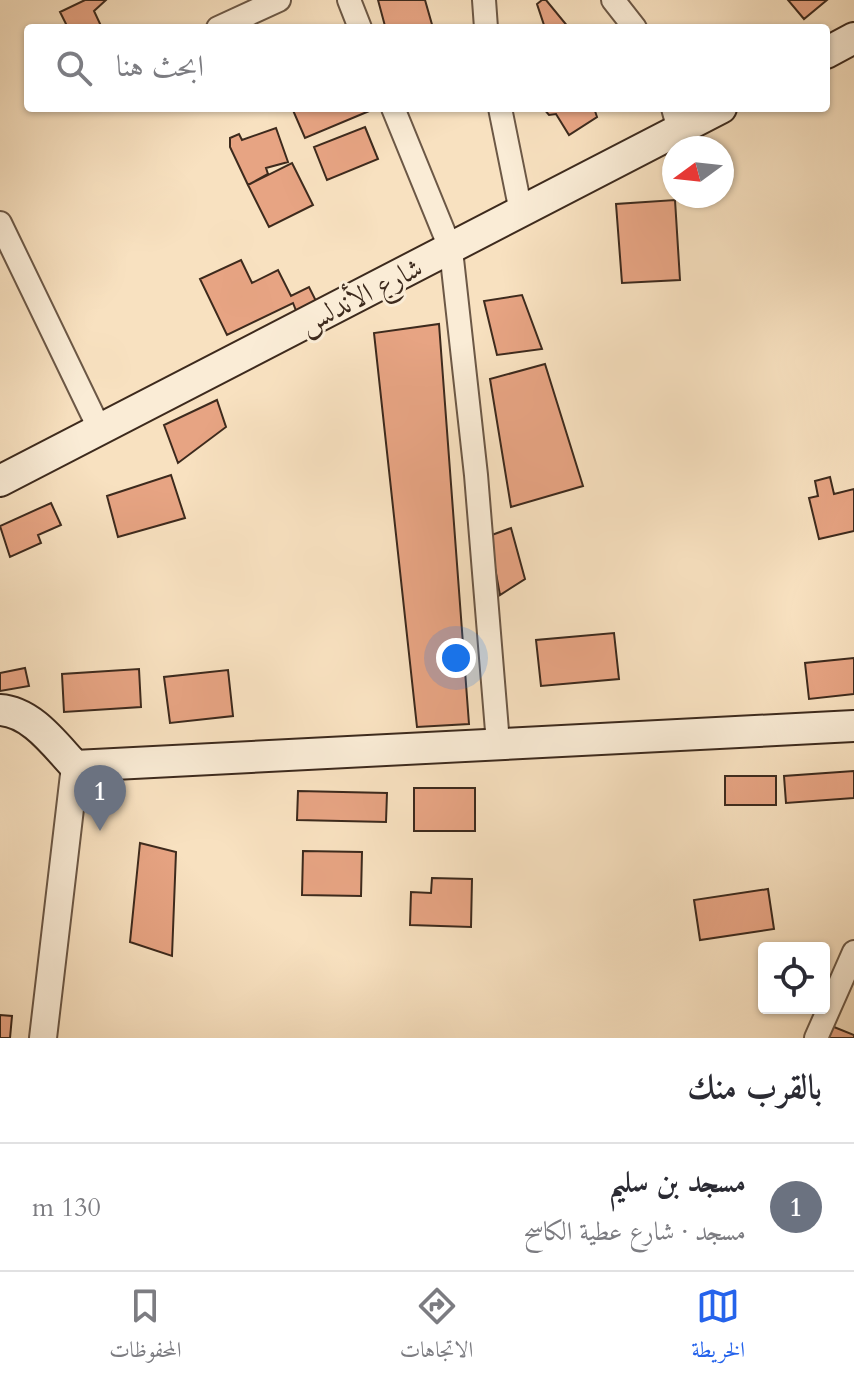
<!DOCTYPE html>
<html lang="ar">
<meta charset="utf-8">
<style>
:root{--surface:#fff;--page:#f7f7f7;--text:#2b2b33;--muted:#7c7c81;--line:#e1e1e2;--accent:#2563eb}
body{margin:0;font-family:Cardo,Amiri,serif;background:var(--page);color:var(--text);direction:rtl}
.controls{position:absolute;right:24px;bottom:24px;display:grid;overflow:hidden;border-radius:8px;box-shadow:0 2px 6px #0004}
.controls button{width:72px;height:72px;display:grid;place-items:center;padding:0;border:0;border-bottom:2px solid var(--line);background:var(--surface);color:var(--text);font:40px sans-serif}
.compass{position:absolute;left:662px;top:136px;width:72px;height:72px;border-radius:50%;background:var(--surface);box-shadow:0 2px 6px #0004;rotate:255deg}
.you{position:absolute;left:456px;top:658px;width:28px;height:28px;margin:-20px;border:6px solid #fff;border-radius:50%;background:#1a73e8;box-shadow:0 0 0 12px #1a73e833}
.badge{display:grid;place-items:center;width:52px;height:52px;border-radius:50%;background:var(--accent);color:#fff;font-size:26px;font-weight:700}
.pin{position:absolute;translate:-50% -66px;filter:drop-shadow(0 2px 4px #0008)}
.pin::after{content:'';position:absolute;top:42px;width:28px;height:24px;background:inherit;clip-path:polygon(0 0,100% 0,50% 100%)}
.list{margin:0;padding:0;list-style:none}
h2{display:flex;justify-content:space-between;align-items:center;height:104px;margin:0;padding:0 32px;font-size:34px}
h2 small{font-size:26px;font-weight:400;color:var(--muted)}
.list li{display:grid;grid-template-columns:52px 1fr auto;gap:24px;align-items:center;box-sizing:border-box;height:128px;padding:0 32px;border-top:2px solid var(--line)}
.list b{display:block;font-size:30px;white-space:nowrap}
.list p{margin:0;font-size:26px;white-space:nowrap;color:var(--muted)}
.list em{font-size:26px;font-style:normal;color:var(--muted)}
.icon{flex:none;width:44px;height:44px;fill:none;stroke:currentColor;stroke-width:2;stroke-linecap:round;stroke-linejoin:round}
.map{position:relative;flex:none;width:854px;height:1038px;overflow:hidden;direction:ltr}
.search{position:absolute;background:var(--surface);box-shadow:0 2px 6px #0004;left:24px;right:24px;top:24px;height:88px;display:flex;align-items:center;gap:20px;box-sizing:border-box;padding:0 28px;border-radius:8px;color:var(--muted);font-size:30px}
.sheet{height:232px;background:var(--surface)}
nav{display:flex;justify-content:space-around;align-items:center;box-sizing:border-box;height:112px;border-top:2px solid var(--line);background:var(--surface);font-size:22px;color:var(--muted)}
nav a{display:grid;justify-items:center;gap:4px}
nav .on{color:var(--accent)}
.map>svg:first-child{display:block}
.building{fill:#e7a483;stroke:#3d2a1d;stroke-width:2}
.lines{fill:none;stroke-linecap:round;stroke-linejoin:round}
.minor-casing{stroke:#6c5846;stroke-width:26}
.tertiary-casing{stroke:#6c5846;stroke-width:30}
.secondary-casing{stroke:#3d2a1d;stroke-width:34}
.minor{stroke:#faecd6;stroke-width:22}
.tertiary{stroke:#faecd6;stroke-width:26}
.secondary{stroke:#faecd6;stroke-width:30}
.labels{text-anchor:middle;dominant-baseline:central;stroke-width:6;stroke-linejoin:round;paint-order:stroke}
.street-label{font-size:28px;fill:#3d2a1d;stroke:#faecd6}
</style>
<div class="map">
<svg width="854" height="1038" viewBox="0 0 854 1038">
<rect width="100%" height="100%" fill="#f8e1c0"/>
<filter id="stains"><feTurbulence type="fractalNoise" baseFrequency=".0025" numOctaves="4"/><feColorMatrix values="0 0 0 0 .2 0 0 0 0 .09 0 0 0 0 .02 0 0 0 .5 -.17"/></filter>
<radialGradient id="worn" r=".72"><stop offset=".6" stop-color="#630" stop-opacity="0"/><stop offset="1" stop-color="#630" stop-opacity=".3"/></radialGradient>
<path class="building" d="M 85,0 L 106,0 L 94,11 L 102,28 L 68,28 L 60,12 Z
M 378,0 L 425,0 L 433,28 L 378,28 L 385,26 Z
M 542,0 L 546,0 L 569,28 L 545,28 L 537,4 Z
M 788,0 L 827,0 L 804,19 Z
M 292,108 L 374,108 L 374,109 L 305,138 Z
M 543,108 L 600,108 L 595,111 L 597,117 L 569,135 L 556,114 L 549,115 Z
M 365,127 L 378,159 L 327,180 L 314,147 Z
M 276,128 L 288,162 L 266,168 L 268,174 L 248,185 L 230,147 L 230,138 L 239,134 L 242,140 Z
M 292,163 L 313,205 L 269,227 L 248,185 Z
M 675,200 L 680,280 L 622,283 L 616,204 Z
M 241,260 L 252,283 L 278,270 L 291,296 L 309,287 L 317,303 L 297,313 L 293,303 L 227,335 L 200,279 Z
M 522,295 L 542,349 L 497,355 L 484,301 Z
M 439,324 L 469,724 L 417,727 L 374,333 Z
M 545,364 L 583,486 L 511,507 L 490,379 Z
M 217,400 L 226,427 L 178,463 L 164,425 Z
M 171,475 L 185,518 L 118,537 L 107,496 Z
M 830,477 L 834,494 L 854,489 L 854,531 L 819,539 L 809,498 L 818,496 L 815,481 Z
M 51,503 L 61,525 L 38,535 L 41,543 L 10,557 L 0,526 Z
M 511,528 L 525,579 L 500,595 L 489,536 Z
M 614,633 L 619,679 L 541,686 L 536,640 Z
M 854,658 L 854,694 L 809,699 L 805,663 Z
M 25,668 L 29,686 L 0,691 L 0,673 Z
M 139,669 L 141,707 L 64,712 L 62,674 Z
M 228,670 L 233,716 L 170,723 L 164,677 Z
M 854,771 L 854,798 L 786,803 L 784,776 Z
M 725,776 L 776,776 L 776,805 L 725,805 Z
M 414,788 L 475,788 L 475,831 L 414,831 Z
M 298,791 L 387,793 L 386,822 L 297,820 Z
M 140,843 L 176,852 L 172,956 L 130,942 Z
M 303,851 L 362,852 L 361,896 L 302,895 Z
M 432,878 L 472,879 L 471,927 L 410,925 L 411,892 L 431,893 Z
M 768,889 L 774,929 L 700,940 L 694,900 Z
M 0,1015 L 12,1016 L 10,1038 L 0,1038 Z
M 829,1025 L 854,1035 L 854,1038 L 823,1038 Z"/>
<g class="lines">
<defs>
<path id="minor" d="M 349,0 L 360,28
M 484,0 L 486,28
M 613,0 L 635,28
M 218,28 L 279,0
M 393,108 L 451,250 L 476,475 L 498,743
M 500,108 L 521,212
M 673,108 L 679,130
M 0,223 L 100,430
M 816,1038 L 854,952"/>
<path id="tertiary" d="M 43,1038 L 75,766"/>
<path id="secondary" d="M 826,53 L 854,38
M 0,481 L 721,108
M 0,710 C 32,712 55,745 75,766 L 854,726"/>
</defs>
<use href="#minor" class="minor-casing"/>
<use href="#tertiary" class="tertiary-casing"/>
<use href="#secondary" class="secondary-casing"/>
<use href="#minor" class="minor"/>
<use href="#tertiary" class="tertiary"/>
<use href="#secondary" class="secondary"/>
</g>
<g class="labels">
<g class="street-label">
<text transform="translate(361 296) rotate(-27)">شارع الأندلس</text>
</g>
</g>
<rect width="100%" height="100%" filter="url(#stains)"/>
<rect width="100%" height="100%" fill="url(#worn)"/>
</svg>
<div class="controls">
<button><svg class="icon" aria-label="locate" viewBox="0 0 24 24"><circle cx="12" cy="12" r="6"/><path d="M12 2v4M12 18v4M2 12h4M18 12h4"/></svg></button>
</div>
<svg class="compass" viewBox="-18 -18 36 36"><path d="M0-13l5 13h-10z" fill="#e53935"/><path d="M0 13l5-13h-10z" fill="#7c7c81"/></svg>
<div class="you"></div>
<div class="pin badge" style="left:100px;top:831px;background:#6b7280">1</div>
<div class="search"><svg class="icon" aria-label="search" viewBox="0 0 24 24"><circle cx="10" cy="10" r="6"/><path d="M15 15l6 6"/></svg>ابحث هنا</div>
</div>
<section class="sheet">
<h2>بالقرب منك<small></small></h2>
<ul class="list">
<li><span class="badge" style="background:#6b7280">1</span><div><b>مسجد بن سليم</b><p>مسجد · شارع عطية الكاسح</p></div><em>130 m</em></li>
</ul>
</section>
<nav>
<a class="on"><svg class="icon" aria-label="map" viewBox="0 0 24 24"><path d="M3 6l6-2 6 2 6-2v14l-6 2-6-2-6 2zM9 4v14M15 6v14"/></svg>الخريطة</a>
<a><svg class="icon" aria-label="directions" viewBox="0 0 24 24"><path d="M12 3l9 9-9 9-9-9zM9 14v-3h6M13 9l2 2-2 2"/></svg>الاتجاهات</a>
<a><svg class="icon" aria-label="saved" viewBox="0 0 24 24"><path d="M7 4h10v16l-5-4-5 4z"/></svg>المحفوظات</a>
</nav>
